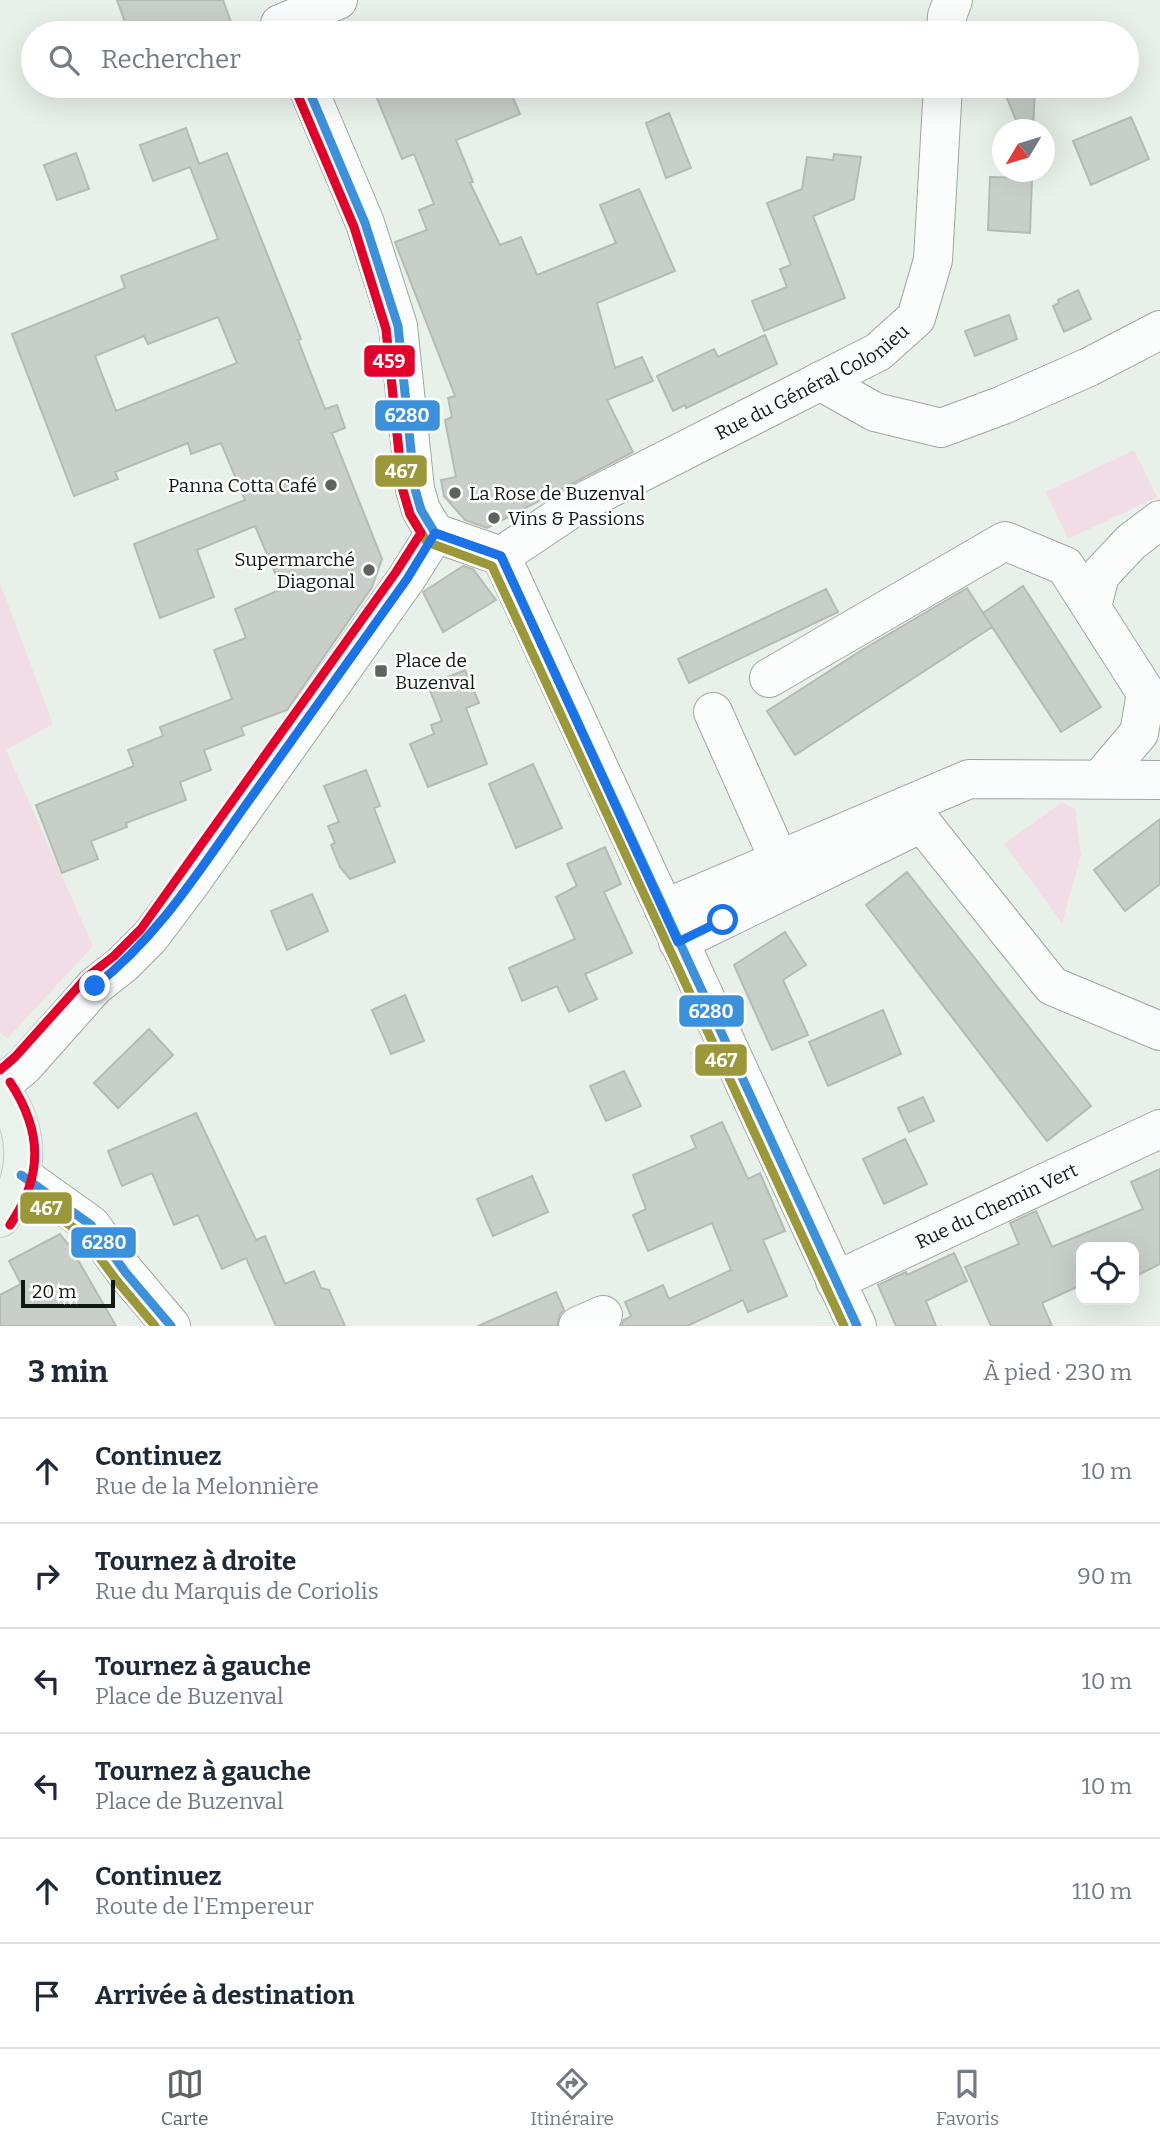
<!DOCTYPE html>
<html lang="fr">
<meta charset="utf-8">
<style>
:root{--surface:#fff;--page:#f6f6f7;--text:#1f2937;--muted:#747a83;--line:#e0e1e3;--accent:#5d645f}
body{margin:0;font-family:Bitter,serif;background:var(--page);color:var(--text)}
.controls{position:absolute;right:21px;bottom:21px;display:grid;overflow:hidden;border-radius:14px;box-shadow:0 7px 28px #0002}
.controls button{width:63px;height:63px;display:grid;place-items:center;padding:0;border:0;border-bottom:2px solid var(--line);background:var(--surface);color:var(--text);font:35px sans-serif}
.compass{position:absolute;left:992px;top:119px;width:63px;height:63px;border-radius:50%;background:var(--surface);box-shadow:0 7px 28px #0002;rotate:232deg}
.scale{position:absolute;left:21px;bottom:18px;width:94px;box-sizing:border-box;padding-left:7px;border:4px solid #121814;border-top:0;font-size:19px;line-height:24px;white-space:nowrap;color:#121814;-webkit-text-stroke:5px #fff;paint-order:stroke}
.stop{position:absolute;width:21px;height:21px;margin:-16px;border:5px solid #1a73e8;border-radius:50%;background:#fff}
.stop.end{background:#1a73e8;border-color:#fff;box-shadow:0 2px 7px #0008}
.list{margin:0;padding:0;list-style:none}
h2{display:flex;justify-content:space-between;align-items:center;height:91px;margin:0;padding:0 28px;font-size:30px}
h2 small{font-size:23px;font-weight:400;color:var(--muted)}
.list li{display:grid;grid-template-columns:46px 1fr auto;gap:21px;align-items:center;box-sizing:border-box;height:105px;padding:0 28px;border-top:2px solid var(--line)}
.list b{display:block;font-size:26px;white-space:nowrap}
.list p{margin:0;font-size:23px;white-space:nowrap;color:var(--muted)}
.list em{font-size:23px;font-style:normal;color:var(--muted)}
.icon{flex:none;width:38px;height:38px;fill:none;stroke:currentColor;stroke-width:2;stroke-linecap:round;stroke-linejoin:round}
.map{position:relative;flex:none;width:1160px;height:1326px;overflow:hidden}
.search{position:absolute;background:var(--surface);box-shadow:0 7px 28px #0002;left:21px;right:21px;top:21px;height:77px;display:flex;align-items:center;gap:18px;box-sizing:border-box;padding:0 24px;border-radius:38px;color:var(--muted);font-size:26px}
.sheet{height:721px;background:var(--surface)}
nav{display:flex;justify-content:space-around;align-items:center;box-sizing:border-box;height:98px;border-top:2px solid var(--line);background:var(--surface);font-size:19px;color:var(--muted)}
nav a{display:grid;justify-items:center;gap:4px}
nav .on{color:var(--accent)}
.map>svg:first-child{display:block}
.green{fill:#f2dce6}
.building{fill:#c8cfc9;stroke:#b3bbb5;stroke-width:2;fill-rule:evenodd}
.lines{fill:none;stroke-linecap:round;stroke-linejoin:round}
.minor-casing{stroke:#a0a7a1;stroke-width:40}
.major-casing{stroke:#c7ccc8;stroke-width:40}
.minor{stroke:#fbfdfc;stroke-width:38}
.major{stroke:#e9f3ec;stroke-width:38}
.bus-1-casing{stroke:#fff;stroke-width:14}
.bus-2-casing{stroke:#fff;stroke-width:14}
.bus-3-casing{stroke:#fff;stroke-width:14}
.bus-1{stroke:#3c91dc;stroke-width:9}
.bus-2{stroke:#9b983a;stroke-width:9}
.bus-3{stroke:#e4002b;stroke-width:9}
.route{stroke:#1a73e8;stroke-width:9}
.poi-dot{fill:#5d645f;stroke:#fff;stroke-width:2.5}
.labels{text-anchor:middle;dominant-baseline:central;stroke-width:5;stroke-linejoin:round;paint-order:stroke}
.street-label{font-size:19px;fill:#121814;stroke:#fff}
.poi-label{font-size:19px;fill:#121814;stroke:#fff;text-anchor:start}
.line-badge{stroke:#fff;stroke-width:2.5}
.badge-label{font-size:19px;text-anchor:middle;font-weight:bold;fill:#fff}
</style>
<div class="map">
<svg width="1160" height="1326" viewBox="0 0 1160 1326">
<rect width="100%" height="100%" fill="#e7f1e9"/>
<path class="green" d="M 1134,450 L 1157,497 L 1068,539 L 1046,492 Z
M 0,583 L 53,724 L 6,750 L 93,946 L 8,1038 L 0,1033 Z
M 1062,802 L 1075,809 L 1081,855 L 1062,923 L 1004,844 Z"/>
<path class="building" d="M 117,0 L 223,0 L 235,33 L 129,33 Z
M 372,86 L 508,86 L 520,114 L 456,140 L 473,182 L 470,183 L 500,245 L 521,237 L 537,275 L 616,243 L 600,205 L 639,189 L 675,271 L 597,303 L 615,368 L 642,357 L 653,381 L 607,400 L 633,452 L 487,528 L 465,520 L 444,496 L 441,480 L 456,477 L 445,420 L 452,417 L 448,398 L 455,396 L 395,242 L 427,230 L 419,210 L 434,204 L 414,154 L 402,159 Z
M 1002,86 L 1035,86 L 1033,130 L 1020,130 Z
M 669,113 L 691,168 L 666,178 L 646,123 Z
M 1131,117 L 1149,159 L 1091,185 L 1073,141 Z
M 186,128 L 199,164 L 227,153 L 301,339 L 298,340 L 325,409 L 337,405 L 345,428 L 332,433 L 382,559 L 372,587 L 287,710 L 241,727 L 244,735 L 204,750 L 211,770 L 180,782 L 186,800 L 126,823 L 127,827 L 91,841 L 98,859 L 62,873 L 36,805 L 134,766 L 128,750 L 163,736 L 160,727 L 232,699 L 214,650 L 246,638 L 235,609 L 282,589 L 255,526 L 197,550 L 214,597 L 160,618 L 134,544 L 245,500 L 221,443 L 191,454 L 188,443 L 115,472 L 118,479 L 74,496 L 12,334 L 125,288 L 121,276 L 218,239 L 190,167 L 153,181 L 140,145 ZM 218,317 L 237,363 L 116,411 L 95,356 L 144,336 L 148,344 Z
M 76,153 L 89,189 L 57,200 L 44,165 Z
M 834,154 L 861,157 L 854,199 L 813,216 L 845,298 L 764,331 L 752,301 L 787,287 L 780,269 L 791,265 L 767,203 L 802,189 L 807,157 L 833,160 Z
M 990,177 L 1032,178 L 1030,233 L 988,230 Z
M 1078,290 L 1091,319 L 1064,332 L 1053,306 L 1059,303 L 1058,300 Z
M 1009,315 L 1017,339 L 975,356 L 965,331 Z
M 765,335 L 777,364 L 686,408 L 685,405 L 673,411 L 657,376 L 714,349 L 718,357 Z
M 463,566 L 473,569 L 496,600 L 443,632 L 423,592 Z
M 1023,586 L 1101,707 L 1061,732 L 983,613 Z
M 967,588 L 992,627 L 795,755 L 767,711 L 862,650 Z
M 826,589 L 838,612 L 689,683 L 678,659 Z
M 465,670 L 479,703 L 466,708 L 487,764 L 428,787 L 410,744 L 434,734 L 431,725 L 442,721 L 428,685 Z
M 533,764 L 562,828 L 516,848 L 489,784 Z
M 366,770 L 380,806 L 374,808 L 395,862 L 350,879 L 340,867 L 331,845 L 335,843 L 328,826 L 339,822 L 324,786 Z
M 1160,819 L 1160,884 L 1125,911 L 1094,870 Z
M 605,847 L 621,884 L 604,892 L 632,953 L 585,974 L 597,999 L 569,1012 L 557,986 L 522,1001 L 509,968 L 575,939 L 556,897 L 577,886 L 567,864 Z
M 907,872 L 1091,1106 L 1047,1141 L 866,905 Z
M 312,894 L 328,931 L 287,950 L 271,911 Z
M 785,932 L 806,965 L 783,980 L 808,1035 L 772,1050 L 734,965 Z
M 405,995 L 424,1041 L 391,1054 L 372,1010 Z
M 883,1010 L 901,1054 L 828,1086 L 809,1042 Z
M 149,1029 L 173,1055 L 118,1108 L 94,1083 Z
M 624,1071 L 641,1106 L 606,1121 L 590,1086 Z
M 923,1097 L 934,1121 L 909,1132 L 898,1108 Z
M 196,1113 L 256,1240 L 265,1236 L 285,1284 L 314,1271 L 321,1288 L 329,1290 L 345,1326 L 276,1326 L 246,1258 L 222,1269 L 198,1215 L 174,1225 L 152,1173 L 122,1186 L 108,1151 Z
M 722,1122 L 748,1179 L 760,1173 L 785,1231 L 763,1240 L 787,1296 L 748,1312 L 743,1300 L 687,1326 L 621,1326 L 624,1320 L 631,1316 L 625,1302 L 663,1285 L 669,1299 L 731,1270 L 712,1223 L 648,1251 L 633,1215 L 646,1209 L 633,1175 L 696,1148 L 691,1136 Z
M 905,1139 L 927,1184 L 884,1204 L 863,1159 Z
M 1160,1169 L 1160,1264 L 1134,1277 L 1134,1247 L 1081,1247 L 1081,1285 L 1042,1303 L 1052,1326 L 991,1326 L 965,1267 L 1019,1244 L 1010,1223 L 1036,1211 L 1052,1247 L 1143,1209 L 1131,1182 Z
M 532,1176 L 548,1212 L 493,1236 L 477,1199 Z
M 60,1234 L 71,1248 L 116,1326 L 0,1326 L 0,1295 L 21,1284 L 9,1261 Z
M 954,1253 L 967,1281 L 926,1301 L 936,1326 L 896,1326 L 878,1285 L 906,1272 L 907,1275 Z
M 556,1292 L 564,1310 L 560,1314 L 557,1326 L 478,1326 Z"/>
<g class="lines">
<defs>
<g id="minor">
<path d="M 280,24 L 338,0"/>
<path d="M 946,33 L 947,16 L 953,0"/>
<path d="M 307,86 L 365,223 L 398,326 L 415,489 L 421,510 L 435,533 L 501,556"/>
<path d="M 820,381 L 875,412 L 941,428 L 1003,405 L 1089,367 L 1160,330"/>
<path d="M 501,556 L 857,1326"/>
<path id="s1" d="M 501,556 L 577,505 L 878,352 L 916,318 L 933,260 L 943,86"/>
<path d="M 1092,607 L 1100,575 L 1131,542 L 1160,520"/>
<path d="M 769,678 L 1005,541 L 1065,566 L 1146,693 L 1139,733 L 1101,778"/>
<path d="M 713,712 L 789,882"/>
<path d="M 664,909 L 969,779 L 1160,780"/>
<path d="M 678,942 L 922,823 L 1052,986 L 1160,1031"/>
<path d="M 0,1086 L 24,1066 L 95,986 L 122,965 L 150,937 L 192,881 L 406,579 L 435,533"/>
<path d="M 21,1175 L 91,1225 L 126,1273 L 171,1326"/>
<path id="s2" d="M 835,1281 L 1160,1129"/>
<path d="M 578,1326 L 603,1315"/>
</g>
<path id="major" d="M 0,1089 C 31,1129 31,1179 0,1218"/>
</defs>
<use href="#minor" class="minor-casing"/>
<use href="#major" class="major-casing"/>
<use href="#minor" class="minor"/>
<use href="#major" class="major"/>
<defs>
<path id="bus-1" d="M 307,86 L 365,223 L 398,326 L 415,489 L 421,510 L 435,533 L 501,556 L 857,1326
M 21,1175 L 91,1225 L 126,1273 L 171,1326"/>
<path id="bus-2" d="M 296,91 L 354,227 L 386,329 L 403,490 L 410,515 L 427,542 L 492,566 L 844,1326
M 10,1225 L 28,1195 L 82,1234 L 117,1281 L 155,1326"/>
<path id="bus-3" d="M 0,1070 L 15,1057 L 87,977 L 114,956 L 141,929 L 396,572 L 421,533 L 410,514 L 403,491 L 386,329 L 354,227 L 296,91
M 10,1225 C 43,1176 43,1132 10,1082"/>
</defs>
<use href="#bus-1" class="bus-1-casing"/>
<use href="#bus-2" class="bus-2-casing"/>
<use href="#bus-3" class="bus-3-casing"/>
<use href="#bus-1" class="bus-1"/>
<use href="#bus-2" class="bus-2"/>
<use href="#bus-3" class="bus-3"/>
</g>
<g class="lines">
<path class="route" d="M 95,986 C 158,937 199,871 245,806 C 299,730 353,655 407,579 L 435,533 L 501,556 L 678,942 L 723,920"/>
</g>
<g class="poi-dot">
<circle cx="331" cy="485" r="7"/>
<circle cx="455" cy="493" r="7"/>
<circle cx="494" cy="518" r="7"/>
<circle cx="369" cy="570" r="7"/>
<rect x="374" y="664" width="14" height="14" rx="3.5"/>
</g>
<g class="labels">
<g class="street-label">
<text stroke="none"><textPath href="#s1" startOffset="357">Rue du Général Colonieu</textPath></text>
<text stroke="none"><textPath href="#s2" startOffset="178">Rue du Chemin Vert</textPath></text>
</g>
<g class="poi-label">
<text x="317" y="485" text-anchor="end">Panna Cotta Café</text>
<text x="469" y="493">La Rose de Buzenval</text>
<text x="508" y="518">Vins &amp; Passions</text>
<text x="355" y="559" text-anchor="end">Supermarché<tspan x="355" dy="22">Diagonal</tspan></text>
<text x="395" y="660">Place de<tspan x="395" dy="22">Buzenval</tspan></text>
</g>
</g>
<g class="line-badge">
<rect x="363" y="344" width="53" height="34" rx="7" fill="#e4002b"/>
<rect x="374" y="399" width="67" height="33" rx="7" fill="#3c91dc"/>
<rect x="374" y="454" width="54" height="34" rx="7" fill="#9b983a"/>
<rect x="678" y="994" width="67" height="34" rx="7" fill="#3c91dc"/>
<rect x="694" y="1043" width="54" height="34" rx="7" fill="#9b983a"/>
<rect x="19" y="1191" width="54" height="34" rx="7" fill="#9b983a"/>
<rect x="70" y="1226" width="67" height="33" rx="7" fill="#3c91dc"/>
</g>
<g class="badge-label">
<text x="389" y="368">459</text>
<text x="407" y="422">6280</text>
<text x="401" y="478">467</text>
<text x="711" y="1018">6280</text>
<text x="721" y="1067">467</text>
<text x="46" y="1215">467</text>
<text x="104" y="1249">6280</text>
</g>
</svg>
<div class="controls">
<button><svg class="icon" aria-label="locate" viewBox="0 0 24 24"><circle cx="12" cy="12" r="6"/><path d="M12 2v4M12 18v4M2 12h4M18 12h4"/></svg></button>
</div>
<svg class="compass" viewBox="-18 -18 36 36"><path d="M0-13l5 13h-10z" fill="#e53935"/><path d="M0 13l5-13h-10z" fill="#747a83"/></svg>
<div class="scale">20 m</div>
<div class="stop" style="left:723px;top:920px"></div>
<div class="stop end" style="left:95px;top:986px"></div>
<div class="search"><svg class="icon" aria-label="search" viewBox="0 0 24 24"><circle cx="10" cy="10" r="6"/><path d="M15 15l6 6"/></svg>Rechercher</div>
</div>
<section class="sheet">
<h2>3 min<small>À pied · 230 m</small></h2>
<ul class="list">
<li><svg class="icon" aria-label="ahead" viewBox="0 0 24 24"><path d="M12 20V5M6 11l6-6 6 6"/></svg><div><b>Continuez</b><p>Rue de la Melonnière</p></div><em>10 m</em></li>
<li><svg class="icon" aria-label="right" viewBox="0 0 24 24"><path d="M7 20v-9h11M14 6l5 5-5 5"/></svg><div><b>Tournez à droite</b><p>Rue du Marquis de Coriolis</p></div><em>90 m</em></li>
<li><svg class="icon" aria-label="left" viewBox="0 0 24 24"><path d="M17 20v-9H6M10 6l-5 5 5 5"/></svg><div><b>Tournez à gauche</b><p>Place de Buzenval</p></div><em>10 m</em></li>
<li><svg class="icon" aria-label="left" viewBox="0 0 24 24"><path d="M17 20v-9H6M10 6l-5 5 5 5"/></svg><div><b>Tournez à gauche</b><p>Place de Buzenval</p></div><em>10 m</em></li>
<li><svg class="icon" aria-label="ahead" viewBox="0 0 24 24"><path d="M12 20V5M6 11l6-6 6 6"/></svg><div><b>Continuez</b><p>Route de l'Empereur</p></div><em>110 m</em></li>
<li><svg class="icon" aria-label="arrive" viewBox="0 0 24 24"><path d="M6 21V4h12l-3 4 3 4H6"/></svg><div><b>Arrivée à destination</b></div></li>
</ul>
</section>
<nav>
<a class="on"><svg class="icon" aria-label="map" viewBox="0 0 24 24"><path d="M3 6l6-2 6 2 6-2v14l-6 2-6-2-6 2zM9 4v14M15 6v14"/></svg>Carte</a>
<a><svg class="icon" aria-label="directions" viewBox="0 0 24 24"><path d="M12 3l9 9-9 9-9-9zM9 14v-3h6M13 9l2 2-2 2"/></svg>Itinéraire</a>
<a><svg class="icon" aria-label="saved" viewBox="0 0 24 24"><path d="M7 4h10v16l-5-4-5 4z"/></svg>Favoris</a>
</nav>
